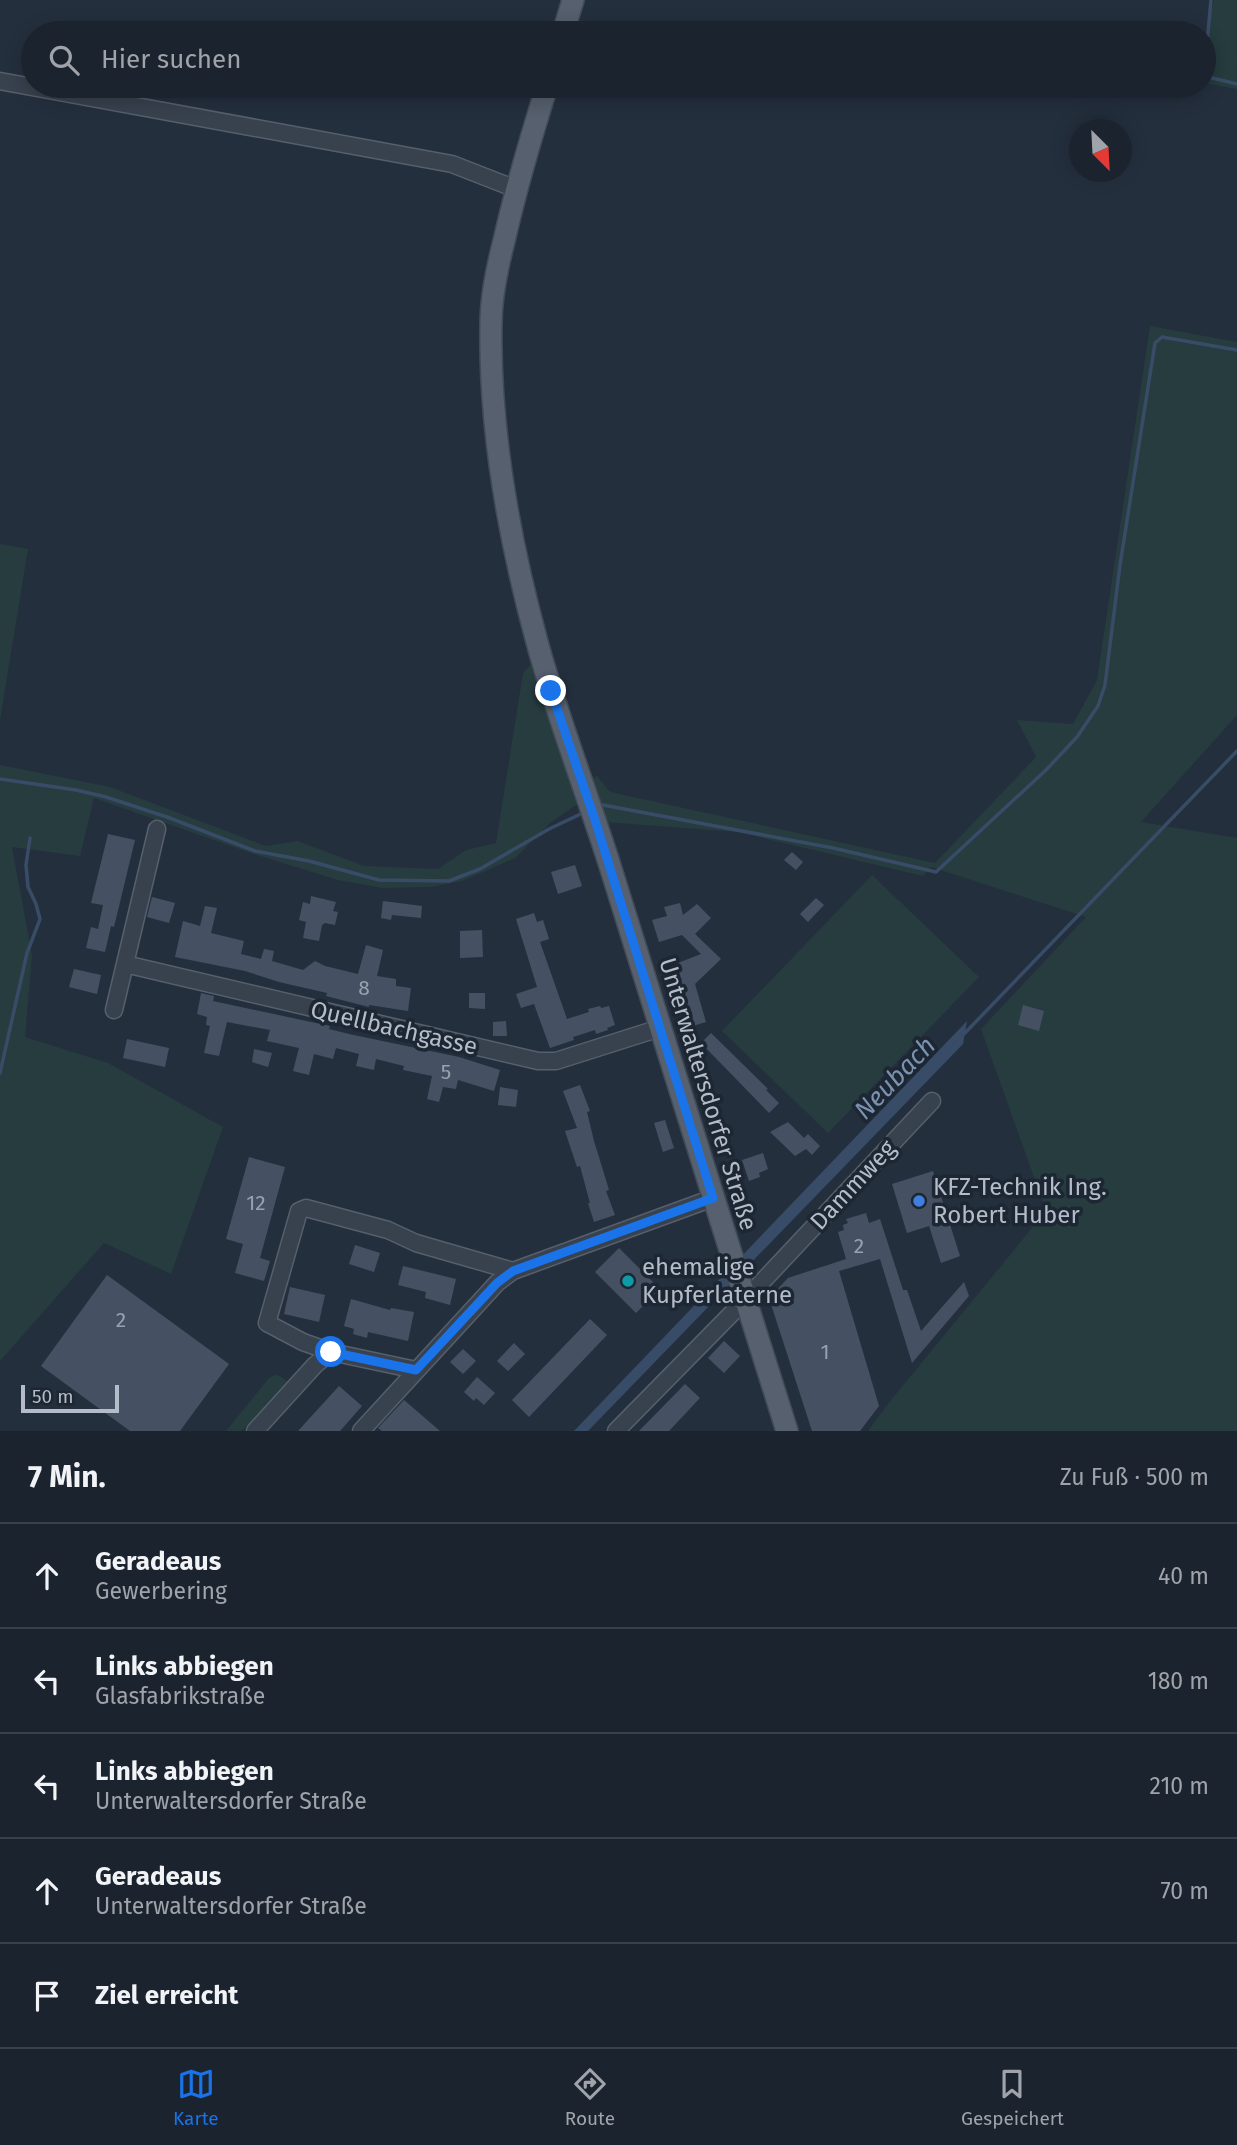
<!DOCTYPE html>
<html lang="de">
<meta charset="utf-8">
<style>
:root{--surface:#1b232e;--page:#282f3a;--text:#f1f3f6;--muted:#a0a4aa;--line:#39404a;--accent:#1a73e8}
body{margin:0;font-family:"Fira Sans",sans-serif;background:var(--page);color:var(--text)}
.compass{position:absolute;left:1069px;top:119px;width:63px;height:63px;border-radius:50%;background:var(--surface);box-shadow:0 4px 18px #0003;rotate:156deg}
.scale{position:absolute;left:21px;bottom:18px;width:98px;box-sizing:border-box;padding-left:7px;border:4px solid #b4bcc9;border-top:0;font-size:19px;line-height:24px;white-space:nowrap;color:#b4bcc9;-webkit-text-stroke:5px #1d2633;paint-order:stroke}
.stop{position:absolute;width:21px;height:21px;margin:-16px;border:5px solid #1a73e8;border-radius:50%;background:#fff}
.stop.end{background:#1a73e8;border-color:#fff;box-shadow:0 2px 7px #0008}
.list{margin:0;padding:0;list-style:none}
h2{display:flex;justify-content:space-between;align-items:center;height:91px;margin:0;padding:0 28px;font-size:30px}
h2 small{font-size:23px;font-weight:400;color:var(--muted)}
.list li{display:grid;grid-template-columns:46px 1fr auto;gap:21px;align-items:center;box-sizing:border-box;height:105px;padding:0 28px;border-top:2px solid var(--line)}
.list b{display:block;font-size:26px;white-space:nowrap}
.list p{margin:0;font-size:23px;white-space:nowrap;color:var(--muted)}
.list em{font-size:23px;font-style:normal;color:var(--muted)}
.icon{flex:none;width:38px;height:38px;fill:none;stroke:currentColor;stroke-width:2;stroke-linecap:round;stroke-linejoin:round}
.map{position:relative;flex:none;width:1237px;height:1431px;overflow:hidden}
.search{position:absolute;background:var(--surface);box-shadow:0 4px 18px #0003;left:21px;right:21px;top:21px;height:77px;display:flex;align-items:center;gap:18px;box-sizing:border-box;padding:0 24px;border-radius:38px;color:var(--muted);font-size:26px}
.sheet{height:616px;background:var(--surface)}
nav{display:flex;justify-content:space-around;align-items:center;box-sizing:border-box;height:98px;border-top:2px solid var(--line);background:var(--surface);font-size:19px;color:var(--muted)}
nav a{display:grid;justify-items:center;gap:4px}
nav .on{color:var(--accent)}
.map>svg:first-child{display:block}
.green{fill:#263c3f}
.water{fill:#394c67}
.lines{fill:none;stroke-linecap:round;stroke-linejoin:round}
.stream{stroke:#394c67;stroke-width:3.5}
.building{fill:#455162}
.minor-casing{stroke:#565f6c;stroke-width:19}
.major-casing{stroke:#414a57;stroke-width:24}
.minor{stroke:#38414e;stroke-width:16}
.major{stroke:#56606e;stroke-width:21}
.route{stroke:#1a73e8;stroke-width:9}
.shop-dot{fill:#3f7fe0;stroke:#1d2633;stroke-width:2.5}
.culture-dot{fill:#0f9aa8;stroke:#1d2633;stroke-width:2.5}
.labels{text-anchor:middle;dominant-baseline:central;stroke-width:7;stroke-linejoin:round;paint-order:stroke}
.number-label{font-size:21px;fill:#98a1af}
.street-label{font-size:24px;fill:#b4bcc9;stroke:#1d2633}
.poi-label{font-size:24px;fill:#b4bcc9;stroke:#1d2633;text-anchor:start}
.water-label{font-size:26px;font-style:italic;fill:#7c92b1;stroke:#1d2633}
</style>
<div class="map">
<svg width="1237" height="1431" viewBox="0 0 1237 1431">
<rect width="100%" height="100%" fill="#242f3e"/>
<path class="green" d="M 1214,0 L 1237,0 L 1237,89 L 1204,83 L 1204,46 Z
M 1150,326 L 1237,342 L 1237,715 L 1141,822 L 1237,838 L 1237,1431 L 868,1431 L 887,1405 L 1046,1211 L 981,1029 L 1086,917 L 931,867 L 923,876 L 738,832 L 605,822 L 590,780 L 597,776 L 609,791 L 615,793 L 935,863 L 1036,757 L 1017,720 L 1073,724 L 1097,680 Z
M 0,544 L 28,549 L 0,720 Z
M 534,661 L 579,803 L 550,823 L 515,858 L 462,881 L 431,887 L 382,888 L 338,880 L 257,855 L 94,798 L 80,856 L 12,847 L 32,955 L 25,1037 L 108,1063 L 223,1127 L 171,1274 L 104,1243 L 0,1361 L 0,765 L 110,787 L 266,846 L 298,841 L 364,866 L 438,869 L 466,850 L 496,843 L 523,673 Z
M 872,875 L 979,977 L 828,1133 L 722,1031 Z
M 275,1375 L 280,1376 L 288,1382 L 242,1431 L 226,1431 L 269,1378 Z"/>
<path class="water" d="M 967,1021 L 963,1044 L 588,1431 L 574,1431 Z"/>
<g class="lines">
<path class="stream" d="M 1211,0 L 1204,76 L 1237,84
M 0,779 L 76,790 L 106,797 L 167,817 L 255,851 L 309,861 L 379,880 L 449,881 L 480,869 L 549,829 L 585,812
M 599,807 L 603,805 L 833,848 L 936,872 L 1046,770 L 1077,737 L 1098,706 L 1105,685 L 1120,565 L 1155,343 L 1162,337 L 1237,350
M 964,1034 L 1237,751
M 0,1073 L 27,953 L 40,919 L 36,904 L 28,887 L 26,865 L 30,838"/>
</g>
<path class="building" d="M 108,834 L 135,840 L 114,927 L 111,926 L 105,952 L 86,948 L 91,927 L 98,929 L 103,905 L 91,903 Z
M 792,852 L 803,862 L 796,870 L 784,860 Z
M 575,865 L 582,886 L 558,894 L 551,872 Z
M 311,896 L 336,902 L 333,911 L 338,912 L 335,925 L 325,923 L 322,925 L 319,941 L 303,938 L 306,922 L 299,920 L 303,902 L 310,904 Z
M 152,897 L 175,903 L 169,923 L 147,917 Z
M 816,898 L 824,905 L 808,922 L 800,914 Z
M 383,901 L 422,906 L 421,918 L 392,915 L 391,920 L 381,918 Z
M 680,903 L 683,915 L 697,904 L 711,918 L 695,934 L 721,959 L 695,984 L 706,1022 L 683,1029 L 676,1004 L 679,1003 L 665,968 L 701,954 L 682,935 L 659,942 L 652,920 L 667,916 L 664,907 Z
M 205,906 L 217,908 L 211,933 L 244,941 L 241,954 L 261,959 L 264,949 L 274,951 L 272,961 L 303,970 L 315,961 L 325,966 L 358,974 L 366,945 L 383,950 L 377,976 L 396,979 L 396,986 L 411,988 L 408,1011 L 369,1005 L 369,1007 L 326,996 L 327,993 L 279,982 L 245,971 L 175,957 L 183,921 L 200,926 Z
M 534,913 L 537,922 L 543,920 L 549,939 L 540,942 L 567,1019 L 589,1012 L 588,1009 L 600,1006 L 601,1008 L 609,1006 L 615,1025 L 607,1028 L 608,1030 L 596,1034 L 595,1030 L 573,1037 L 574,1040 L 550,1048 L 534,1004 L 521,1008 L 516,994 L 537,987 L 516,919 Z
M 482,930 L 483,957 L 460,958 L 460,931 Z
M 74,969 L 101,975 L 97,994 L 69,987 Z
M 201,993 L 214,996 L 213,1001 L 330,1026 L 329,1029 L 349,1034 L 459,1057 L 500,1070 L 494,1091 L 458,1080 L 456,1089 L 443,1087 L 439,1102 L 427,1099 L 432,1076 L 403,1070 L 404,1066 L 376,1059 L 374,1070 L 356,1066 L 359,1054 L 336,1048 L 333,1059 L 314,1054 L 309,1075 L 293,1071 L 299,1048 L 267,1041 L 270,1030 L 227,1022 L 219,1056 L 204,1053 L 210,1026 L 206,1025 L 207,1017 L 197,1014 Z
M 469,993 L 485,993 L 485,1009 L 469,1008 Z
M 1023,1005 L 1044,1011 L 1039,1031 L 1018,1025 Z
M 506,1021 L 507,1036 L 493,1036 L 493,1022 Z
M 711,1033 L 768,1089 L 766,1090 L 779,1103 L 769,1113 L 701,1043 Z
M 127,1039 L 169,1048 L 165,1067 L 123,1058 Z
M 254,1049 L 272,1053 L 268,1067 L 252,1062 Z
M 580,1085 L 590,1111 L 587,1112 L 594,1141 L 609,1190 L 606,1191 L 615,1215 L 594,1222 L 588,1203 L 590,1203 L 580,1166 L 577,1167 L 565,1131 L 577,1128 L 563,1091 Z
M 500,1087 L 518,1090 L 516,1107 L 498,1105 Z
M 665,1120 L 674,1148 L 663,1152 L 654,1123 Z
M 788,1122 L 804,1138 L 808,1134 L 820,1146 L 812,1155 L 806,1149 L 795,1156 L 770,1132 Z
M 763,1153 L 768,1169 L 759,1173 L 760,1177 L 749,1181 L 742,1160 Z
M 249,1157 L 285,1167 L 260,1258 L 270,1261 L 264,1281 L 235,1273 L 243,1244 L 226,1239 Z
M 933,1171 L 960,1256 L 941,1263 L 929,1226 L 907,1233 L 892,1184 Z
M 866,1213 L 869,1223 L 880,1219 L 903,1290 L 907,1290 L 921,1331 L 964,1282 L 969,1296 L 912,1363 L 880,1259 L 839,1271 L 879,1406 L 860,1431 L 812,1431 L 769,1298 L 788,1278 L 846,1259 L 838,1232 L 844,1230 L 843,1225 L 848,1223 L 846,1219 Z
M 355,1245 L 380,1253 L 374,1272 L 349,1264 Z
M 619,1248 L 660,1289 L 636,1313 L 595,1272 Z
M 403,1266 L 456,1279 L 450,1305 L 425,1298 L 426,1292 L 398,1285 Z
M 107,1275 L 229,1364 L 180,1431 L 130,1431 L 41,1366 Z
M 290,1287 L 325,1295 L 319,1322 L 284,1314 Z
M 351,1299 L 390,1310 L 391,1308 L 414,1312 L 408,1341 L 368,1332 L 367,1338 L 353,1334 L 354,1329 L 344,1326 Z
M 590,1319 L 607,1335 L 529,1417 L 512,1400 Z
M 724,1341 L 740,1356 L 724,1373 L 708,1358 Z
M 514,1343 L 525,1354 L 508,1371 L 497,1361 Z
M 463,1349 L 476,1361 L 463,1374 L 450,1362 Z
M 477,1377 L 495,1393 L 484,1405 L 476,1398 L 474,1401 L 464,1392 Z
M 685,1384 L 700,1398 L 669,1431 L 639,1431 Z
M 339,1386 L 362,1406 L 340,1431 L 298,1431 Z
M 404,1400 L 440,1431 L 382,1431 L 378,1428 Z"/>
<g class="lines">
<defs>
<path id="minor" d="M 0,81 L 452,164 L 516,189
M 125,964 L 538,1061 L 556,1061 L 660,1028
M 114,1010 L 157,829
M 416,1370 L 331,1352 L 303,1342 L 267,1323 L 299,1211 L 306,1208 L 388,1230 L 416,1243 L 513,1271
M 255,1431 L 315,1365 L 331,1352
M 361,1431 L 497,1283 L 513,1271 L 713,1198
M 616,1431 L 745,1300 L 932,1101"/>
<path id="major" d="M 563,33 L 573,0
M 547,86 C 531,137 516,188 504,241 C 497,268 491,296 491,324 C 489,432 509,539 537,642 C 558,719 587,793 611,869 C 669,1056 728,1244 787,1431"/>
</defs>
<use href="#minor" class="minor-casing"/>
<use href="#major" class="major-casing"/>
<use href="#minor" class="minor"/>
<use href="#major" class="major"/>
</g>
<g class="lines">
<path class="route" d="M 331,1352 L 416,1370 L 497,1283 L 513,1271 L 713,1198 L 595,820 L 551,691"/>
</g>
<circle class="shop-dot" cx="919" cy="1201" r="7"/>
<circle class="culture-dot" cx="628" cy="1281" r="7"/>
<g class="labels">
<g class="number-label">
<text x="364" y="988">8</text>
<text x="446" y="1072">5</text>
<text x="256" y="1203">12</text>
<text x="859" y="1246">2</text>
<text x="121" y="1320">2</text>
<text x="825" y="1352">1</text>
</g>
<g class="street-label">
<text transform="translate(394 1028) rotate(13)">Quellbachgasse</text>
<text transform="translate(708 1094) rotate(73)">Unterwaltersdorfer Straße</text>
<text transform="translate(853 1185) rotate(-47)">Dammweg</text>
</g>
<g class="poi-label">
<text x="933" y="1187">KFZ-Technik Ing.<tspan x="933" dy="28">Robert Huber</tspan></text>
<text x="642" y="1267">ehemalige<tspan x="642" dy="28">Kupferlaterne</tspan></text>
</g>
<g class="water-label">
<text transform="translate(895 1078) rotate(-46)">Neubach</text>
</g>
</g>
</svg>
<svg class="compass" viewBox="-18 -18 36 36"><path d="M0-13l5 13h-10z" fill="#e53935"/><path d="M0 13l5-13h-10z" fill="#a0a4aa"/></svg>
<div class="scale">50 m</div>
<div class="stop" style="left:331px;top:1352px"></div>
<div class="stop end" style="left:551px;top:691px"></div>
<div class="search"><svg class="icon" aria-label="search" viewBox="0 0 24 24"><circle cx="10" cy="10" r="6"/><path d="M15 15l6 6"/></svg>Hier suchen</div>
</div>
<section class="sheet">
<h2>7 Min.<small>Zu Fuß · 500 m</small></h2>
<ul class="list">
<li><svg class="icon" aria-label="ahead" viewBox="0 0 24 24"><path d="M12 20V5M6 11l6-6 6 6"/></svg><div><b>Geradeaus</b><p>Gewerbering</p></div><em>40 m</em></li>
<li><svg class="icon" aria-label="left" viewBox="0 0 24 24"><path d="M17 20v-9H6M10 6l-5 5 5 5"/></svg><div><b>Links abbiegen</b><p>Glasfabrikstraße</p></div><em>180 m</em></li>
<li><svg class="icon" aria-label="left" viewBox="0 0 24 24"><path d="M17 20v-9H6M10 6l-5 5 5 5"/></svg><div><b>Links abbiegen</b><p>Unterwaltersdorfer Straße</p></div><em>210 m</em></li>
<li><svg class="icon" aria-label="ahead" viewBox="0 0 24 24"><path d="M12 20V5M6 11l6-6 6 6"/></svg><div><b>Geradeaus</b><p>Unterwaltersdorfer Straße</p></div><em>70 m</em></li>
<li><svg class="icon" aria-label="arrive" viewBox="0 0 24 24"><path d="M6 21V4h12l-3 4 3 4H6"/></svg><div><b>Ziel erreicht</b></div></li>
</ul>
</section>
<nav>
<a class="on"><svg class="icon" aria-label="map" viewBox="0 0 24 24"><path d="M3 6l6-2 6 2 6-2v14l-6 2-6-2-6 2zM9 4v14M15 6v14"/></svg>Karte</a>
<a><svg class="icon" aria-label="directions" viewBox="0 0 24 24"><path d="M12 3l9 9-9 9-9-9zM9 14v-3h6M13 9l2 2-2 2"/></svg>Route</a>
<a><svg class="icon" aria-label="saved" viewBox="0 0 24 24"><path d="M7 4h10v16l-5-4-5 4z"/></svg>Gespeichert</a>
</nav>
